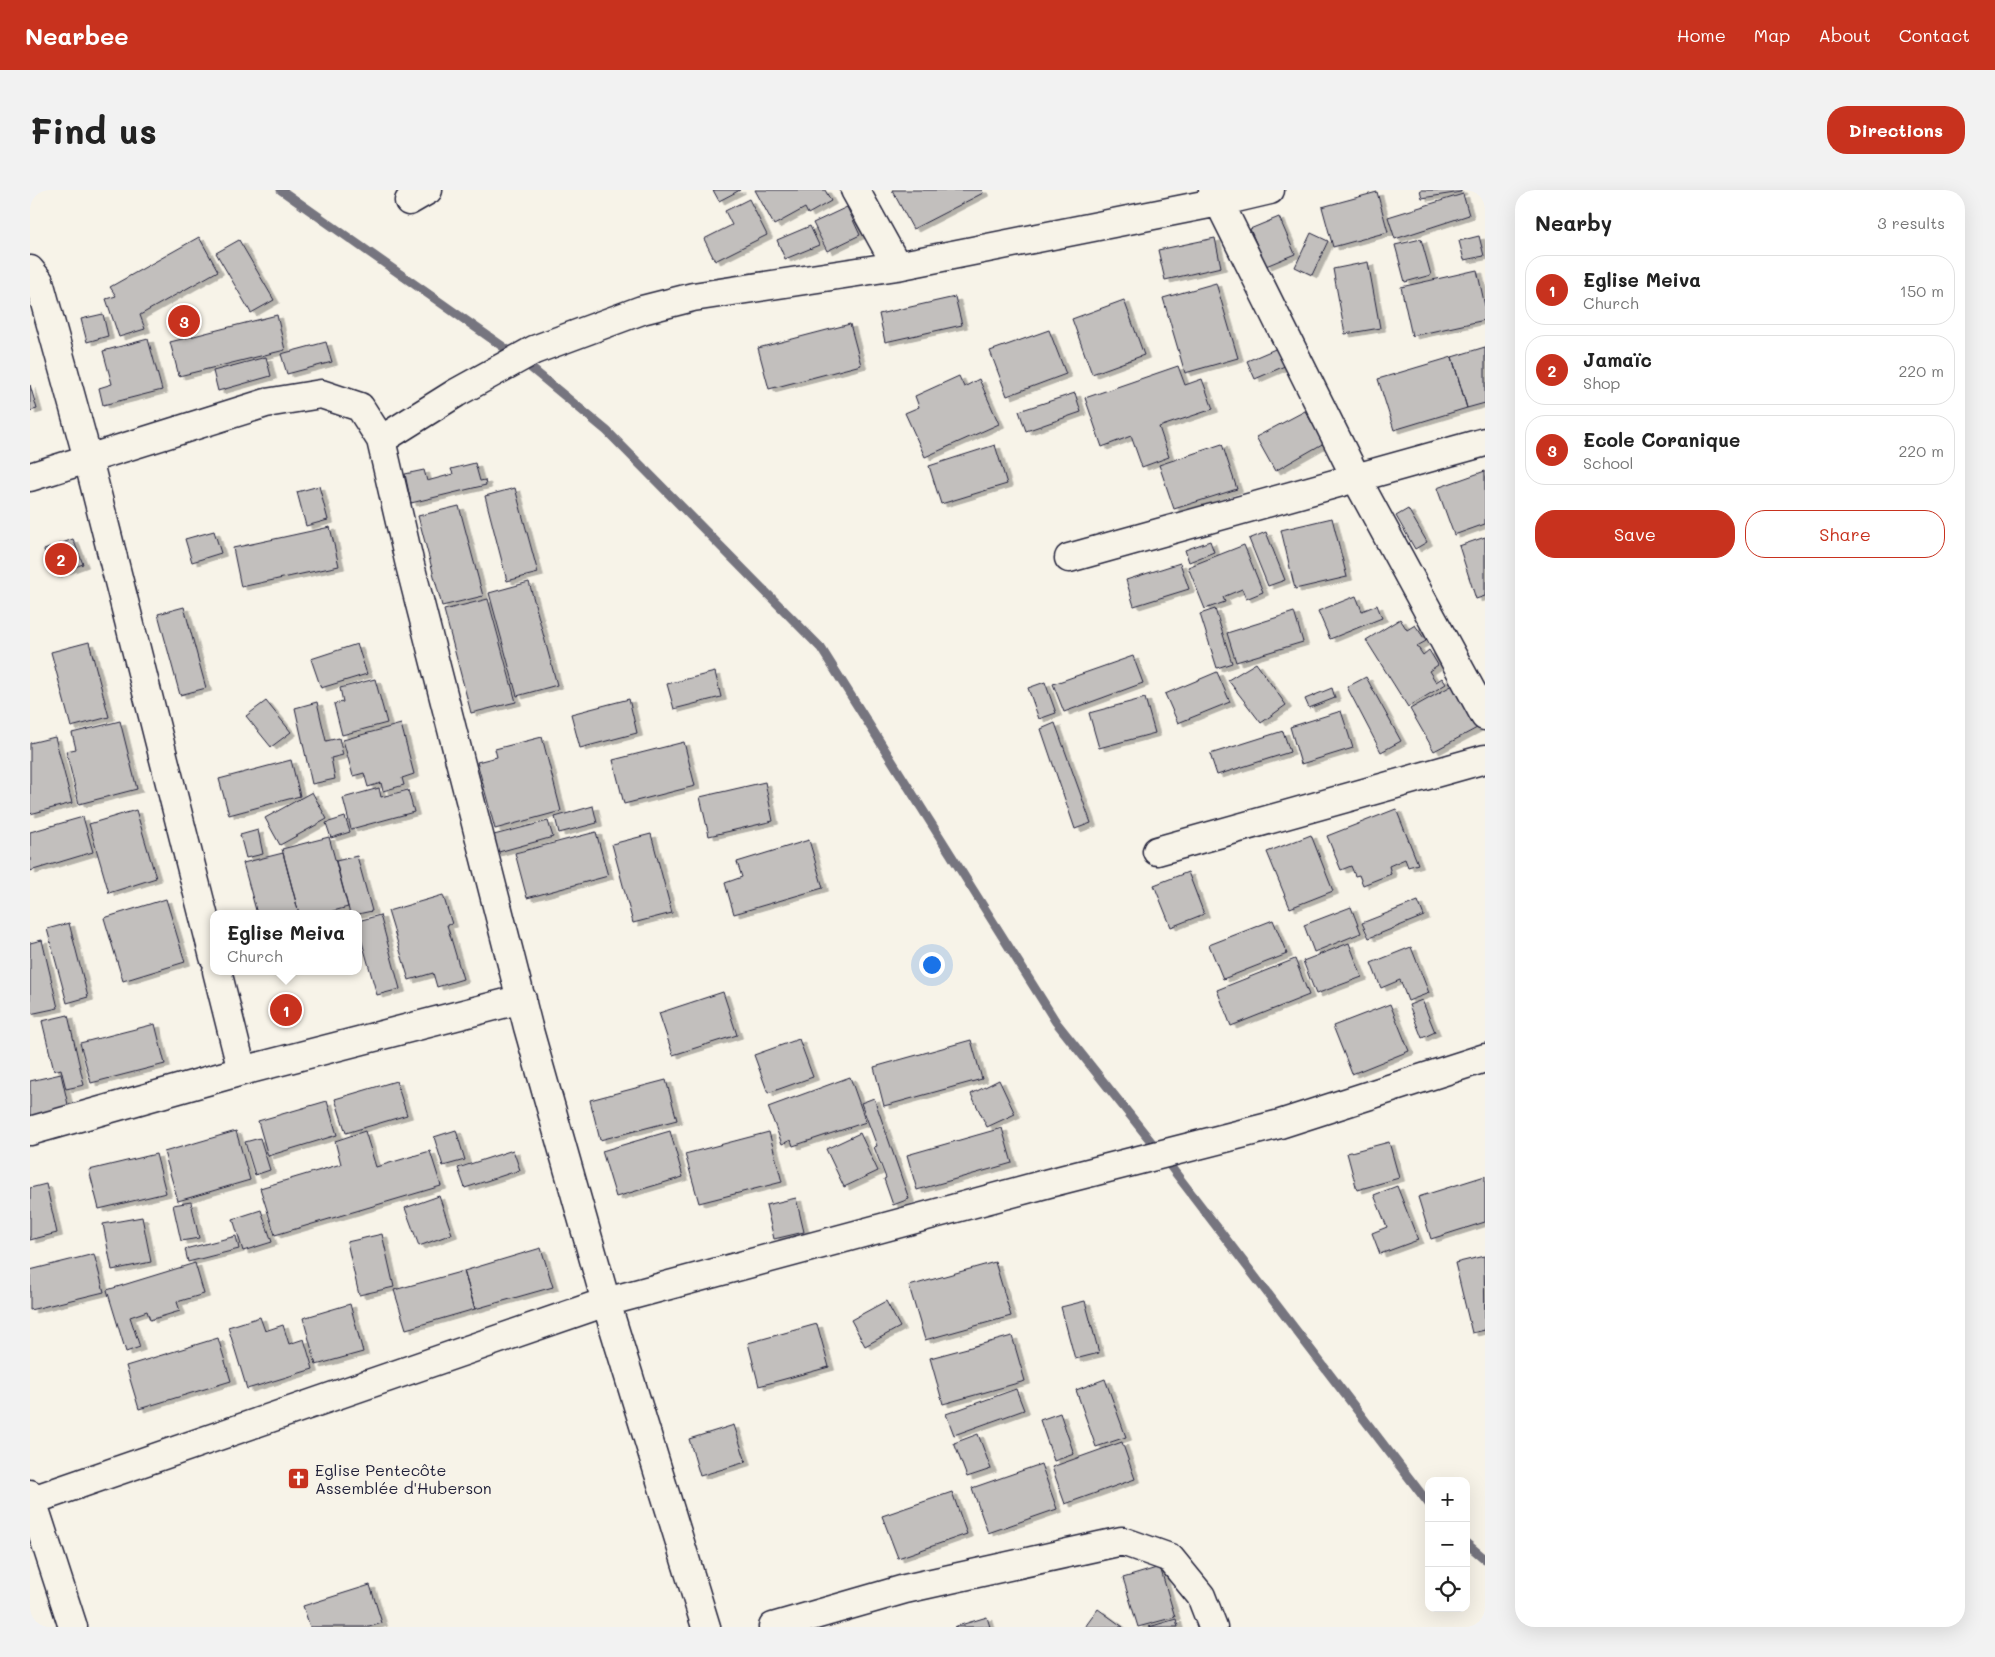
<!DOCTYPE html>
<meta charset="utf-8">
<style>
:root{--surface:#fff;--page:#f2f2f2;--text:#222;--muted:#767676;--line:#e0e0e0;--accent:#c8321e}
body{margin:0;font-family:Mali,sans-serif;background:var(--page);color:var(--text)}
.controls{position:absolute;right:15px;bottom:15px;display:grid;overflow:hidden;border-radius:10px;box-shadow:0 5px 20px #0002}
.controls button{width:45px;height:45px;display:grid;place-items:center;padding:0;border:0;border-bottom:1px solid var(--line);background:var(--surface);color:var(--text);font:25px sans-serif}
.you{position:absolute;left:901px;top:774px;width:18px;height:18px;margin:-12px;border:4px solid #fff;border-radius:50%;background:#1a73e8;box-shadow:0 0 0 8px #1a73e833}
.badge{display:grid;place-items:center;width:32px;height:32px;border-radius:50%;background:var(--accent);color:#fff;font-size:16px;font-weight:700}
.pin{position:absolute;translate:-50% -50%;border:2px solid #fff;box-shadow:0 1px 5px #0006}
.popup{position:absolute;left:180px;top:720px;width:152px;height:65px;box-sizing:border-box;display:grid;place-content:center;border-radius:10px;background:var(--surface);filter:drop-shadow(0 1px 4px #0005);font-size:16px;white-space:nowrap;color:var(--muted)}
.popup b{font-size:19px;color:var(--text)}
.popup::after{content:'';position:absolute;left:50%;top:100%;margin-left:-10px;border:10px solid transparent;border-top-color:var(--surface)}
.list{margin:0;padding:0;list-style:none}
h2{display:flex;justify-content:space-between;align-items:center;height:65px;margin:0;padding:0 20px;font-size:21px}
h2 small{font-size:16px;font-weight:400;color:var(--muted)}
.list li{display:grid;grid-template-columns:32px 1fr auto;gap:15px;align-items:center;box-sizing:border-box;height:70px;margin:0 10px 10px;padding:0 10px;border:1px solid var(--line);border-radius:20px}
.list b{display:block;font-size:19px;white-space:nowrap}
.list p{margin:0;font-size:16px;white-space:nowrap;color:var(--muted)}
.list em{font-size:16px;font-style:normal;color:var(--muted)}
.actions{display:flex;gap:10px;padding:15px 20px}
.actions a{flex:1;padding:11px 0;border:1px solid var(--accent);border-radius:20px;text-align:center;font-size:18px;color:var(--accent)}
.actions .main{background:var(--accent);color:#fff}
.icon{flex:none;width:28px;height:28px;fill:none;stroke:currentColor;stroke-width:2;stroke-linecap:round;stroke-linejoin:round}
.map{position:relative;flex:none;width:1455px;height:1437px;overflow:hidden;border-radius:20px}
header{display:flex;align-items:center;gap:30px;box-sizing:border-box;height:70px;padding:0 25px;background:var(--accent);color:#fff}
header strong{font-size:24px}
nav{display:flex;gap:28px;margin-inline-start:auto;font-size:18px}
.intro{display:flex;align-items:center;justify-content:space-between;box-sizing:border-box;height:120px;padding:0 30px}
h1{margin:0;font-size:35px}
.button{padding:12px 22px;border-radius:20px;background:var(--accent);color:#fff;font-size:18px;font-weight:700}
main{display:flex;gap:30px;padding:0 30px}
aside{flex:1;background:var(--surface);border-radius:20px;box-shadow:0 5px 20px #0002}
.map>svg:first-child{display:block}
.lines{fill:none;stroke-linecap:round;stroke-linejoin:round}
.stream{stroke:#76747f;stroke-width:9}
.building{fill:#c2bfbd;stroke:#22223b;filter:url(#shadow)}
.minor-casing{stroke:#22223b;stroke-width:31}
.minor{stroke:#f7f3e8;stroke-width:28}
.labels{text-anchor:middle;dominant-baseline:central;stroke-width:4.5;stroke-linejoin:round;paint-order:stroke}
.poi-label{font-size:16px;fill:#22223b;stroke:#f7f3e8;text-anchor:start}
</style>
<header>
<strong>Nearbee</strong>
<nav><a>Home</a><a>Map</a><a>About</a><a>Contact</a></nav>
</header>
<div class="intro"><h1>Find us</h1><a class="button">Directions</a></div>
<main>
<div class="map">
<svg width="1455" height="1437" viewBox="0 0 1455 1437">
<defs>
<filter id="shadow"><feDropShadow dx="5.5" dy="3" stdDeviation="0" flood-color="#0004"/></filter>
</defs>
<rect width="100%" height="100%" fill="#f7f3e8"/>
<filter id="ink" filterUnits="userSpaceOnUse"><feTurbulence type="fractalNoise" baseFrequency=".02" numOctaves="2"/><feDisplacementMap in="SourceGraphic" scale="10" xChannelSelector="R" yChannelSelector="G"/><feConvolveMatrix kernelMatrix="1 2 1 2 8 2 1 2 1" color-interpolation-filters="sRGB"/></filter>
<g filter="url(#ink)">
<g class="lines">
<path class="stream" d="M 251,0 L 489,168 L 577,241 L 791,458 L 1026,832 L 1131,964 L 1399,1314
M 1436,1353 L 1455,1369"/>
</g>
<path class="building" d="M 683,0 L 710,0 L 689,11 Z
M 725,0 L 795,0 L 801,11 L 778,24 L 775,18 L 744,35 Z
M 862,0 L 952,0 L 953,3 L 883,39 Z
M 1390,0 L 1431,0 L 1431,2 L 1392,8 Z
M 1347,2 L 1358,42 L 1303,57 L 1292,17 Z
M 1433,4 L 1439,25 L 1365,49 L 1358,27 Z
M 719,9 L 737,45 L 685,71 L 674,49 L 702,35 L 695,21 Z
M 817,17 L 830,45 L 797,61 L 783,33 Z
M 1249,27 L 1265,64 L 1236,76 L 1220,39 Z
M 780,36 L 789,55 L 755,69 L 747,50 Z
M 1281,43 L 1298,51 L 1282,85 L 1265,77 Z
M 1449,46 L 1454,66 L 1434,70 L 1429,51 Z
M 169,47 L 188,81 L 110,125 L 115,139 L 89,147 L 76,109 L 86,106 L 80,97 Z
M 1185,48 L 1191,77 L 1135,90 L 1128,60 Z
M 1391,49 L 1401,85 L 1375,92 L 1365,55 Z
M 209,50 L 244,110 L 221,123 L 186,63 Z
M 1338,72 L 1350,138 L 1315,144 L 1303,79 Z
M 1447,80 L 1455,116 L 1455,130 L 1382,146 L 1371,97 Z
M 1186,93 L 1208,168 L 1155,183 L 1133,108 Z
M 925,107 L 932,135 L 855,152 L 849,124 Z
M 1094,110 L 1114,165 L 1062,184 L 1042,129 Z
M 73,124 L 78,146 L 57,152 L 51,129 Z
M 247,125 L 255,160 L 149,186 L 140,152 Z
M 820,134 L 831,175 L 739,199 L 728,158 Z
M 1019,140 L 1036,184 L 977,206 L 960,161 Z
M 118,149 L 132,200 L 73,215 L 69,198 L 82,194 L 73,161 Z
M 296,152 L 302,172 L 257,184 L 251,164 Z
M 1250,157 L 1257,175 L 1225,189 L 1217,171 Z
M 1455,157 L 1455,213 L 1437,218 L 1422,167 Z
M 236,167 L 241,186 L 188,201 L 183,181 Z
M 1422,167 L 1437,218 L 1364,240 L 1348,189 Z
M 1148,176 L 1155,195 L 1172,189 L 1183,219 L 1129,237 L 1139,267 L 1112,277 L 1101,246 L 1072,257 L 1055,208 Z
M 929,186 L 934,197 L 949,189 L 969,234 L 895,267 L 875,223 L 889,217 L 885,206 Z
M 0,195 L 7,219 L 0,221 Z
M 1045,203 L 1051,222 L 996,241 L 989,221 Z
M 1275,221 L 1294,253 L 1245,281 L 1226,247 Z
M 1192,254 L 1207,299 L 1144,319 L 1129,275 Z
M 965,255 L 977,294 L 911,314 L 899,276 Z
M 445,273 L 450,291 L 455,290 L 456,295 L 381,313 L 375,284 L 394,280 L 397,291 L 423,284 L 421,279 Z
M 1455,281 L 1455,334 L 1424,345 L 1407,298 Z
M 289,296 L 298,330 L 276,336 L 267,302 Z
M 485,298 L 508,383 L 477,391 L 455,306 Z
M 429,316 L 453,406 L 412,416 L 388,326 Z
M 1378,319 L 1397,352 L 1385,359 L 1366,326 Z
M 1302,328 L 1317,387 L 1265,399 L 1251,340 Z
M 300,337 L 309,376 L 211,397 L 203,358 Z
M 184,341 L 191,363 L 162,372 L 155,349 Z
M 1236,342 L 1255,390 L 1238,396 L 1219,349 Z
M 1455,347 L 1455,406 L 1446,409 L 1429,356 Z
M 43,349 L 53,374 L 23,385 L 14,360 Z
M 1180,351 L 1184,362 L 1159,372 L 1155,360 Z
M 1214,355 L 1233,402 L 1216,409 L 1212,399 L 1193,407 L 1195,412 L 1175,419 L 1158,377 Z
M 1150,373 L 1159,399 L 1104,416 L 1096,390 Z
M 499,392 L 527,495 L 487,506 L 459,403 Z
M 1326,406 L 1332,421 L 1347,415 L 1352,428 L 1300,449 L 1288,421 Z
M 458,409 L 486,512 L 441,523 L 414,420 Z
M 154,417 L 176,498 L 150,505 L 128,424 Z
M 1185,419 L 1202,473 L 1187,478 L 1170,424 Z
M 1264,422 L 1273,452 L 1206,472 L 1197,443 Z
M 1370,429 L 1377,440 L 1385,435 L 1396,451 L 1387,456 L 1393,465 L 1399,460 L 1408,475 L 1399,481 L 1406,492 L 1412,488 L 1416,494 L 1378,517 L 1336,450 Z
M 59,452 L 79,527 L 41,537 L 21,462 Z
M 327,454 L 337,484 L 291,498 L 281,469 Z
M 1103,466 L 1113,493 L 1034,522 L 1023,494 Z
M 1226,473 L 1256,515 L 1231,533 L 1198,490 Z
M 685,482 L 691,507 L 644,519 L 637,494 Z
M 1187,482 L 1200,512 L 1148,533 L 1135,504 Z
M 1336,487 L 1371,551 L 1351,562 L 1317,497 Z
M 345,489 L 357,533 L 312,545 L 304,514 L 313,512 L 310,498 Z
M 1015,492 L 1026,523 L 1009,529 L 998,498 Z
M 1423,495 L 1447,538 L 1404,561 L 1380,519 Z
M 1302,498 L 1305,508 L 1279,518 L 1275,509 Z
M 1115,508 L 1125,543 L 1069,558 L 1059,523 Z
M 599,509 L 607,543 L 550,558 L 541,524 Z
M 236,511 L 261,542 L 241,557 L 216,526 Z
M 287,512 L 296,551 L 309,548 L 313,565 L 301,568 L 305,589 L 282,594 L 265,518 Z
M 1311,521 L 1323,558 L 1271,574 L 1260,537 Z
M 90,531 L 107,599 L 49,614 L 36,561 L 46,559 L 42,543 Z
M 1025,533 L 1061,633 L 1045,639 L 1011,539 Z
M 371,534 L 384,584 L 372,588 L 374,595 L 353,601 L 351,593 L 338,597 L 334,583 L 323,586 L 313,550 Z
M 1253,541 L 1260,562 L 1187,585 L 1180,564 Z
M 25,547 L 42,613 L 0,624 L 0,553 Z
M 512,547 L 531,621 L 465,639 L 447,572 L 467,567 L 465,559 Z
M 654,552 L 665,596 L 594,614 L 583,570 Z
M 261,570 L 270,606 L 199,625 L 189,589 Z
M 735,592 L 743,631 L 679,646 L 670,607 Z
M 349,598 L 351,607 L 378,600 L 384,622 L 321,639 L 313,608 Z
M 282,602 L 297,629 L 250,655 L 235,628 Z
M 563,616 L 567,633 L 529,643 L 525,627 Z
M 1366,619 L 1388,674 L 1378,677 L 1375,669 L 1359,676 L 1361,684 L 1333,695 L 1329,685 L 1325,686 L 1321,676 L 1311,680 L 1297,646 Z
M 106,620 L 126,688 L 79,703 L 59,634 Z
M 53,627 L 63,662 L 0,681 L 0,642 Z
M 315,627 L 320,642 L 301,648 L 296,633 Z
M 518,631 L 523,647 L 465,663 L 460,646 Z
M 228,640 L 233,664 L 216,668 L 210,645 Z
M 566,642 L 578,686 L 497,708 L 485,663 Z
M 621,644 L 642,723 L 603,733 L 582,654 Z
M 1281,645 L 1303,701 L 1260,718 L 1237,662 Z
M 299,647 L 318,717 L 292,724 L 269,724 L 252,659 Z
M 779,650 L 793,698 L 704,724 L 695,693 L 712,687 L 707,672 Z
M 253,663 L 269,724 L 227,724 L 213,673 Z
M 327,666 L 342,721 L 328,724 L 320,724 L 306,671 Z
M 1158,682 L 1174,724 L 1141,737 L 1124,695 Z
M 413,705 L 422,734 L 417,735 L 433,789 L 407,797 L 403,783 L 379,790 L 358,721 Z
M 136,709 L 155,772 L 93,791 L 74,728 Z
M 1388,711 L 1394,726 L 1339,748 L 1332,733 Z
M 1321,717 L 1331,743 L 1284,762 L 1274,735 Z
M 350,725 L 370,799 L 347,805 L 328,738 L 328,731 Z
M 1243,730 L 1257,764 L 1193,789 L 1179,755 Z
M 39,733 L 58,807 L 37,813 L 17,739 Z
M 12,750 L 28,818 L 0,824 L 0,753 Z
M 1319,753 L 1332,787 L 1286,804 L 1273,771 Z
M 1381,757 L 1399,803 L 1378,811 L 1370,790 L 1351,798 L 1341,773 Z
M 1265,769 L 1279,805 L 1201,836 L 1187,800 Z
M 693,802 L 707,845 L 643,865 L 629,823 Z
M 1392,810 L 1405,842 L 1392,848 L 1379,815 Z
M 1360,814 L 1379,861 L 1322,884 L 1303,836 Z
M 38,825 L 54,895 L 36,899 L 31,879 L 24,881 L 12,831 Z
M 125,834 L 135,874 L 61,893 L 50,853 Z
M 769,849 L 783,887 L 738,903 L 724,865 Z
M 941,850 L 952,889 L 854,916 L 844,877 Z
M 31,884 L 39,919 L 0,929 L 0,891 Z
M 820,887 L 836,932 L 763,956 L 761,950 L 752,954 L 738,917 Z
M 636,890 L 647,930 L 570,950 L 560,910 Z
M 969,890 L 985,924 L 957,937 L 941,904 Z
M 366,891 L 377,925 L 316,943 L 305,909 Z
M 844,908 L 879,1009 L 863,1015 L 854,989 L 856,988 L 844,957 L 847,956 L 831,913 Z
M 297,911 L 307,945 L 238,966 L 228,931 Z
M 972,938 L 982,973 L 887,1000 L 877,965 Z
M 426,940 L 435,970 L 413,976 L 404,947 Z
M 206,941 L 220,990 L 148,1011 L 134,962 Z
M 335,941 L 346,977 L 400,961 L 411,996 L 245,1045 L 230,998 L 311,974 L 305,951 Z
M 640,941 L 653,987 L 586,1007 L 572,961 Z
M 739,942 L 752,992 L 669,1013 L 655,964 Z
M 830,943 L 848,981 L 814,997 L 796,959 Z
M 230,948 L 240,980 L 225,985 L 215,952 Z
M 1359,952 L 1369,988 L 1327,1000 L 1317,963 Z
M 483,960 L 490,980 L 435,998 L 428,978 Z
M 126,964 L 136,1003 L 69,1019 L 59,980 Z
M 1455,986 L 1455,1032 L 1401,1049 L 1388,1007 Z
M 16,994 L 27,1043 L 0,1050 L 0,998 Z
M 1367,996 L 1388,1050 L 1350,1064 L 1342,1043 L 1357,1037 L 1344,1005 Z
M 409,1006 L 422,1044 L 389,1056 L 375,1018 Z
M 766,1008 L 774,1042 L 744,1049 L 736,1015 Z
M 161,1012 L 169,1048 L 151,1051 L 143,1015 Z
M 231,1020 L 242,1052 L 213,1061 L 203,1029 Z
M 112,1027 L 121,1072 L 82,1080 L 73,1034 Z
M 352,1044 L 364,1097 L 329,1105 L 317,1052 Z
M 206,1046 L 209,1059 L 158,1072 L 155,1059 Z
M 511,1058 L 523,1097 L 445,1119 L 434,1081 Z
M 64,1064 L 74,1102 L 0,1120 L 0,1080 Z
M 1454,1066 L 1455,1140 L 1442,1143 L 1425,1073 Z
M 965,1072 L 981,1126 L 895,1150 L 879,1096 Z
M 165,1073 L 174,1104 L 147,1112 L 150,1121 L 120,1130 L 117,1121 L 100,1127 L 110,1157 L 96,1162 L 77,1100 Z
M 434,1081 L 445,1119 L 376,1139 L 364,1100 Z
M 856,1111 L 870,1137 L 835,1156 L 821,1130 Z
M 1055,1111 L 1069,1163 L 1045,1169 L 1031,1117 Z
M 320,1114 L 333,1162 L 286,1175 L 273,1128 Z
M 230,1127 L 235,1141 L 253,1135 L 259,1154 L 274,1149 L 283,1179 L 217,1199 L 198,1137 Z
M 787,1134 L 799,1177 L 729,1196 L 718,1153 Z
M 982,1146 L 995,1191 L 913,1214 L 900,1168 Z
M 188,1148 L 201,1191 L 109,1219 L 96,1176 Z
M 1075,1189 L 1096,1247 L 1066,1257 L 1046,1200 Z
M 986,1199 L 994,1220 L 924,1245 L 916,1224 Z
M 1030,1223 L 1044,1264 L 1024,1271 L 1010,1230 Z
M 704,1235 L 716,1272 L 670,1286 L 659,1249 Z
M 948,1244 L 961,1279 L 937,1287 L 924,1253 Z
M 1092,1252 L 1105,1289 L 1035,1314 L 1022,1277 Z
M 1011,1274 L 1027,1319 L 958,1343 L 942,1298 Z
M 922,1302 L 937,1344 L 868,1368 L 852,1326 Z
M 1130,1377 L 1145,1427 L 1108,1437 L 1093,1388 Z
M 340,1395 L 352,1433 L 339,1437 L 280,1437 L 273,1416 Z
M 1068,1419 L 1093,1437 L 1055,1437 Z
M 957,1427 L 960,1437 L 924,1437 Z
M 1146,1429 L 1148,1437 L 1119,1437 Z"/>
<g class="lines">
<defs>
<path id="minor" d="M 825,0 L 867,76
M 1183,0 L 1326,288 L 1455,526
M 379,11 L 398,0
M 0,80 L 9,91 L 58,269 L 184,767
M 351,250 L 426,203 L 504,160 L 612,120 L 663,107 L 867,76 L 1189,12 L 1240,0
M 0,287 L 236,213 L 291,204 L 330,217 L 351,250 L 380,375 L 498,837 L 576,1112 L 676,1437
M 1039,368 L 1455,252
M 1127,661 L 1455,569
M 187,781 L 212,881
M 0,941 L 212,881 L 492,809
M 0,1304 L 43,1437
M 0,1311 L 576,1112 L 1019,993 L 1250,934 L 1455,868
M 743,1437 L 875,1399 L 1092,1351 L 1140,1368 L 1171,1406 L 1183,1437"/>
</defs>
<use href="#minor" class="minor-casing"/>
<use href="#minor" class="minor"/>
</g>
</g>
<defs>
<symbol id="church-square" viewBox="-11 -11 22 22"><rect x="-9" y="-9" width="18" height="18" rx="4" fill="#c8321e" stroke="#f7f3e8"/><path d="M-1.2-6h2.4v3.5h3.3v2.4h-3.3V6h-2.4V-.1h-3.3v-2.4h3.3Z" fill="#fff"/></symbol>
</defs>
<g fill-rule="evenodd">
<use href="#church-square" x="256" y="1276" width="25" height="25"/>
</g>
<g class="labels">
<g class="poi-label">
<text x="285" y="1279">Eglise Pentecôte<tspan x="285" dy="18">Assemblée d'Huberson</tspan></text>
</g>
</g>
</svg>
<div class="controls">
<button>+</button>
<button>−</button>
<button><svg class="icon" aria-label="locate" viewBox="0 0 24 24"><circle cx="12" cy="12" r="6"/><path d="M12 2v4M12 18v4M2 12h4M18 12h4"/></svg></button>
</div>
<div class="you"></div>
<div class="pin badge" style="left:256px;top:820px">1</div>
<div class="popup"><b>Eglise Meiva</b>Church</div>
<div class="pin badge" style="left:31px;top:369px">2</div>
<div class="pin badge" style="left:154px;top:131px">3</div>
</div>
<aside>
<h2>Nearby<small>3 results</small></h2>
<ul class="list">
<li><span class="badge">1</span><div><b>Eglise Meiva</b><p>Church</p></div><em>150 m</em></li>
<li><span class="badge">2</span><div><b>Jamaïc</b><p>Shop</p></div><em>220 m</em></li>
<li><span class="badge">3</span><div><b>Ecole Coranique</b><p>School</p></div><em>220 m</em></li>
</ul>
<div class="actions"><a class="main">Save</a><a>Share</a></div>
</aside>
</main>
